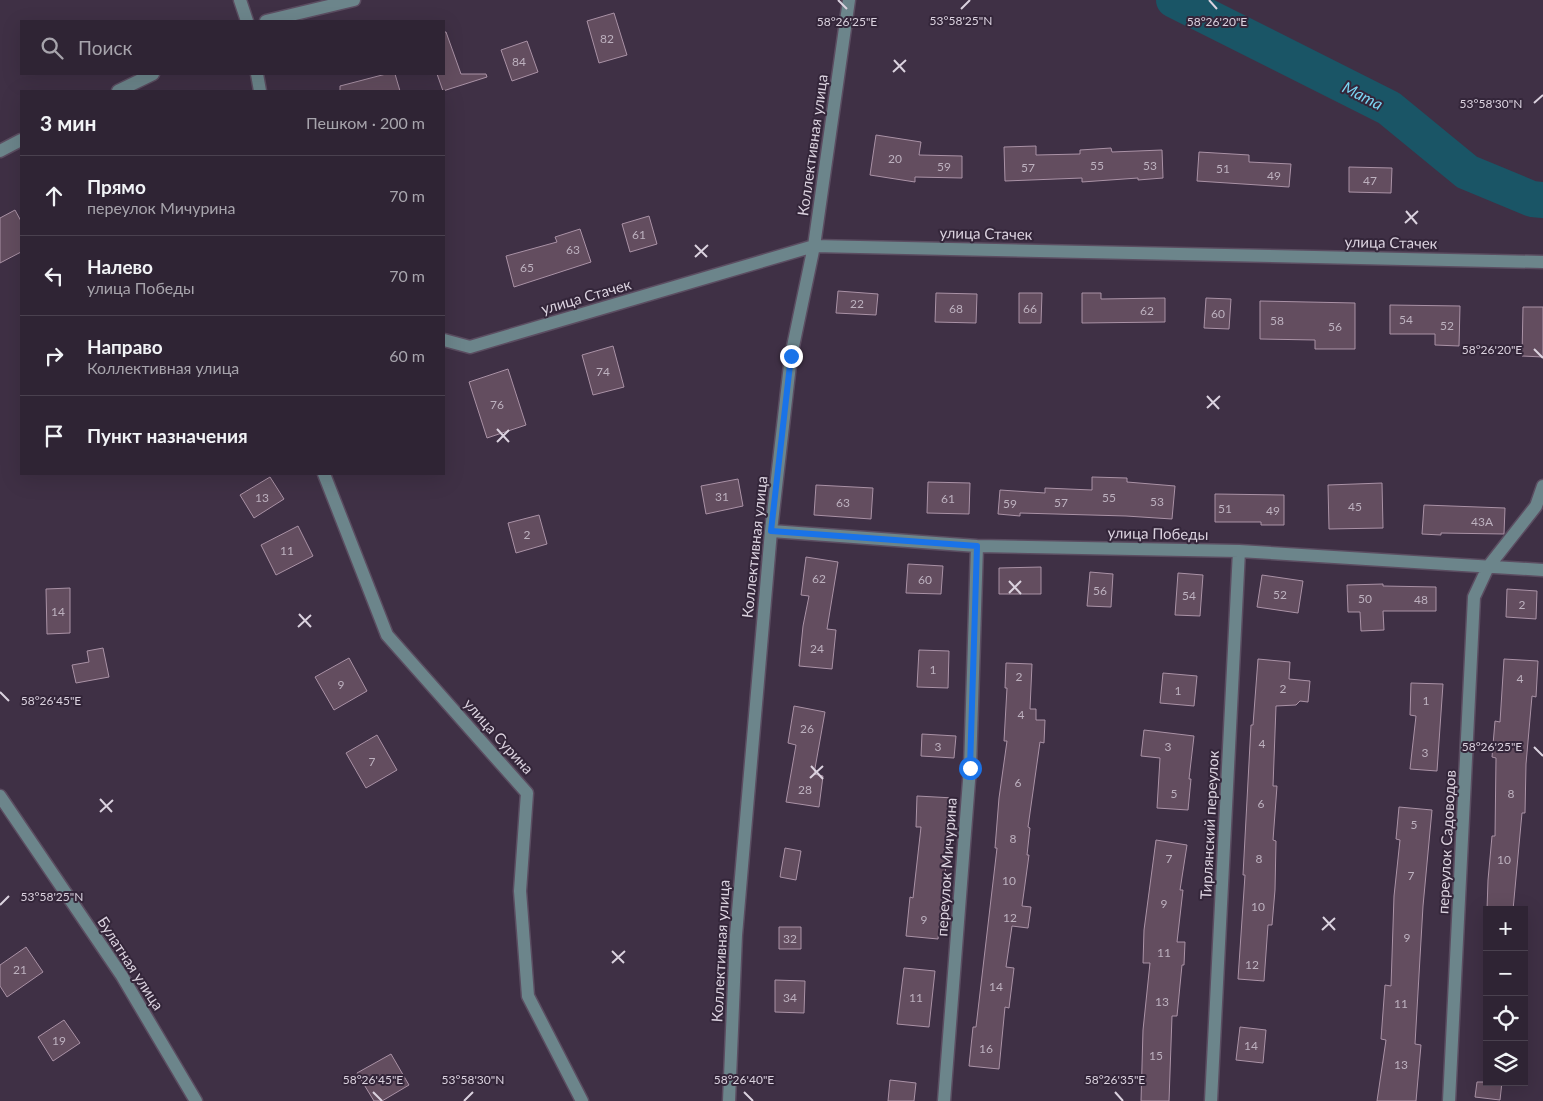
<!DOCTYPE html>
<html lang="ru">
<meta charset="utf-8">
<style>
:root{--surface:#2f2434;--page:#3b3040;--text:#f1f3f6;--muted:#a7a4ac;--line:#4a414f}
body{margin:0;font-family:Lato,sans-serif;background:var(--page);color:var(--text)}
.controls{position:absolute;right:15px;bottom:15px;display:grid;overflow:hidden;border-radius:0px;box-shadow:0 5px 20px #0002}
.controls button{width:45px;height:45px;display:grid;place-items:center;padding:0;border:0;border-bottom:1px solid var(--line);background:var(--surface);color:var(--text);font:25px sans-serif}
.stop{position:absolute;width:15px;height:15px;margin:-11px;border:4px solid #1a73e8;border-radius:50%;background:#fff}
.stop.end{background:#1a73e8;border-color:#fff;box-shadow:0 1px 5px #0008}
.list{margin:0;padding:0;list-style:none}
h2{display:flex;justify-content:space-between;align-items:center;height:65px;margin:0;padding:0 20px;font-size:21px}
h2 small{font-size:16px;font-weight:400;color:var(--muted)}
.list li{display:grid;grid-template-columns:32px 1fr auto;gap:15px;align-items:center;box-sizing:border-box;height:80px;padding:0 20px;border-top:1px solid var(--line)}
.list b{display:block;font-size:19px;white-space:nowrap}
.list p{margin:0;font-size:16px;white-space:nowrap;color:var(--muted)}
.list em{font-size:16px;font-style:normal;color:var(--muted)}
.icon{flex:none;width:28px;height:28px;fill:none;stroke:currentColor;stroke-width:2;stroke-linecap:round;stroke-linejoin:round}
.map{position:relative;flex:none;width:1543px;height:1101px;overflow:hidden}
.search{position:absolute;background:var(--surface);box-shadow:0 5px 20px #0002;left:20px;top:20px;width:425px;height:55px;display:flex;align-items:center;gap:12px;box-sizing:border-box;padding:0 18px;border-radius:0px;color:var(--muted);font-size:19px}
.panel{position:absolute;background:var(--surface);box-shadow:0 5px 20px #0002;left:20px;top:90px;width:425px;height:385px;border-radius:0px}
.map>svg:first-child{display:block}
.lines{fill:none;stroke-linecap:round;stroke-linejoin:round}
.river{stroke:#1a5566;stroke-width:36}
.building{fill:#634d5f;stroke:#aa92a6}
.minor-casing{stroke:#5b4d61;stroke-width:15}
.minor{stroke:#6c858b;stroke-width:12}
.route{stroke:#1a73e8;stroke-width:6}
.ticks{fill:none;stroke:#dbd2df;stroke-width:2}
.labels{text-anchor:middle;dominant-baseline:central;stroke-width:4;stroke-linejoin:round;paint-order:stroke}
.number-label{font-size:12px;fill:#bdb1bf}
.street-label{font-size:15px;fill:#dbd2df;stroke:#34263a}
.water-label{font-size:16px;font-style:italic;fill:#7bd6f3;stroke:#34263a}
.ticks-label{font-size:12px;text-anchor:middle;fill:#dbd2df;stroke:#34263a;stroke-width:4;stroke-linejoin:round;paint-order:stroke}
</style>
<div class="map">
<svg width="1543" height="1101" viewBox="0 0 1543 1101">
<rect width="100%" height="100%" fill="#3f3045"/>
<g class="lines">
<path class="river" d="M 1174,0 L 1389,108 L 1467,172 L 1532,199 L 1543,200"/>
</g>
<path class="building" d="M 614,13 L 627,55 L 599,63 L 587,21 Z
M 444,32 L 446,32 L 461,74 L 486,74 L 487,77 L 443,91 L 437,74 L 444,74 Z
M 527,41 L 538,72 L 512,81 L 501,50 Z
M 386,74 L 395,74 L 400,91 L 340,91 L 340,86 Z
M 876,135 L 921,142 L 919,155 L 962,156 L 962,178 L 915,177 L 915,182 L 870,175 Z
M 1036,146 L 1036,155 L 1080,154 L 1080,150 L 1111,148 L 1112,152 L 1162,150 L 1163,178 L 1138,180 L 1138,178 L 1082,182 L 1082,178 L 1005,181 L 1004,147 Z
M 1199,152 L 1249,155 L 1249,162 L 1291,164 L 1289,187 L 1197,181 Z
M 1349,167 L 1392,168 L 1391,193 L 1349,192 Z
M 15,210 L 21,221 L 21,252 L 0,263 L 0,218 Z
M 649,216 L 657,244 L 630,252 L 622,224 Z
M 580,229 L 591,262 L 514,287 L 506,256 L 557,242 L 555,237 Z
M 838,291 L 878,294 L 876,315 L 836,313 Z
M 936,293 L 977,294 L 976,323 L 935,322 Z
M 1019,293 L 1042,293 L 1041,323 L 1019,323 Z
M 1082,293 L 1101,293 L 1101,299 L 1165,298 L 1165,322 L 1082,323 Z
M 1206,298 L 1231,299 L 1229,329 L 1204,328 Z
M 1260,301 L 1355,303 L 1355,349 L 1315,349 L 1315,340 L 1260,339 Z
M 1390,305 L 1460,306 L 1459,346 L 1435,345 L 1435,334 L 1390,334 Z
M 1523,307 L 1543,307 L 1543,357 L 1522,356 Z
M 613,346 L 624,387 L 593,395 L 582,355 Z
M 508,369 L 526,425 L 487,438 L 469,382 Z
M 270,477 L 284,499 L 254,518 L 240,495 Z
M 1092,477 L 1127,478 L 1127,482 L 1175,486 L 1172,519 L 1126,516 L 1020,513 L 1020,516 L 998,514 L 1000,490 L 1045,493 L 1045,488 L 1092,490 Z
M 738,479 L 743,506 L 706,514 L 701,486 Z
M 928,482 L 970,483 L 969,514 L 927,513 Z
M 1382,483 L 1383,528 L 1329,529 L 1328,485 Z
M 816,485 L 873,488 L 871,519 L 814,515 Z
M 1215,494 L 1284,495 L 1284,525 L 1261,525 L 1261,522 L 1215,522 Z
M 1424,505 L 1505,508 L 1504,534 L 1441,533 L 1441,535 L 1422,534 Z
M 539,515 L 547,544 L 516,553 L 508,523 Z
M 298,526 L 313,556 L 276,575 L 261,545 Z
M 806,557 L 838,562 L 827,629 L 836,630 L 832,669 L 799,666 L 803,626 L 809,596 L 801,595 Z
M 908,564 L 943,566 L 941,594 L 906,593 Z
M 1041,567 L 1041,594 L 999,594 L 999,568 Z
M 1090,572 L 1113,574 L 1111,607 L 1087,606 Z
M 1178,573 L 1203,575 L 1200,616 L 1175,615 Z
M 1262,575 L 1303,581 L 1298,613 L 1257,607 Z
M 1383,584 L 1383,586 L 1436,587 L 1436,611 L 1383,611 L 1384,630 L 1361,631 L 1360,612 L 1348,612 L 1347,585 Z
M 70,588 L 70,633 L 47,634 L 46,589 Z
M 1507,589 L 1537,591 L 1536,619 L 1506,617 Z
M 103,648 L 109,677 L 76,683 L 72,665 L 89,662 L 87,651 Z
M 919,650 L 949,651 L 948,688 L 917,687 Z
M 349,658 L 367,691 L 334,710 L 315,677 Z
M 1258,659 L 1290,662 L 1289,679 L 1310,681 L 1308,702 L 1300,701 L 1296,705 L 1276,706 L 1273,786 L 1277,786 L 1273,840 L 1276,841 L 1275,890 L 1272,925 L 1268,925 L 1264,981 L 1238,979 L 1245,875 L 1243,875 L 1251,725 L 1253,725 Z
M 1504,659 L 1538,661 L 1536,697 L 1532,696 L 1526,764 L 1525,813 L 1522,813 L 1513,910 L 1487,910 L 1488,880 L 1492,836 L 1495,836 L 1496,758 L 1492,757 L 1495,721 L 1500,722 Z
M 1006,663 L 1032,664 L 1030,709 L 1036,709 L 1036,720 L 1045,720 L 1044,743 L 1040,742 L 1028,827 L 1030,828 L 1027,855 L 1029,855 L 1022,906 L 1031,907 L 1028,928 L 1012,926 L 1006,967 L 1014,968 L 1009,1008 L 1005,1007 L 999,1069 L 969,1066 L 973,1027 L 976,1027 L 997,848 L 995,848 L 999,798 L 1007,741 L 1004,741 L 1007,688 L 1005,688 Z
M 1163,673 L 1197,676 L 1194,706 L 1160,703 Z
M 1411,683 L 1443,684 L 1437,771 L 1410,769 L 1416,716 L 1410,715 Z
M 794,706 L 825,712 L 814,774 L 823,776 L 819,807 L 786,802 L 796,745 L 788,743 Z
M 1144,730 L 1194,736 L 1189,779 L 1191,779 L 1188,810 L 1157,808 L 1160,758 L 1141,756 Z
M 922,734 L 956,736 L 954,758 L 921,756 Z
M 377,735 L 397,770 L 366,788 L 346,753 Z
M 917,796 L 954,798 L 952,829 L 950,829 L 938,939 L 906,936 L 910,897 L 913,898 L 921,827 L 916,827 Z
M 1399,807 L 1432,810 L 1423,906 L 1415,1044 L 1421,1045 L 1416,1101 L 1377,1101 L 1386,1040 L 1381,1039 L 1385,985 L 1391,986 L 1394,896 L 1400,840 L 1396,839 Z
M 1156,840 L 1187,845 L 1180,890 L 1183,890 L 1177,942 L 1185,942 L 1184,965 L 1182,965 L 1177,1016 L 1172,1016 L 1169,1101 L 1141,1101 L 1143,1030 L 1150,963 L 1143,963 L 1144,930 Z
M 785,848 L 801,851 L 796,880 L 780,877 Z
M 779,927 L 801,927 L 801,949 L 779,949 Z
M 26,947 L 43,972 L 7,997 L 0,986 L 0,965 Z
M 904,968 L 935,971 L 929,1027 L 897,1024 Z
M 775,980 L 805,981 L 804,1013 L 775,1012 Z
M 64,1020 L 80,1043 L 53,1061 L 38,1037 Z
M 1240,1027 L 1266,1030 L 1263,1063 L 1236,1060 Z
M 391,1054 L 409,1085 L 382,1101 L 374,1101 L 357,1073 Z
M 890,1080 L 916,1083 L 914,1101 L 888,1101 Z
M 1477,1082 L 1502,1082 L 1500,1100 L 1475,1097 Z"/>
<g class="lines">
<defs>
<path id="minor" d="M 240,0 L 247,21
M 266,21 L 354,0
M 257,74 L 260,91
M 118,91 L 153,74
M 0,151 L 21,140
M 444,340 L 470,347 L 814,246 L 1543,262
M 324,474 L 387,635 L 527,793 L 520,891 L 528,996 L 582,1101
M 771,531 L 977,546 L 1239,551 L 1543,570
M 0,796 L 122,976 L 196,1101
M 729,1101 L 736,935 L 771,531 L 791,356 L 814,246 L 849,0
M 944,1101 L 970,768 L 977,546
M 1211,1101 L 1239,551
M 1449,1101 L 1474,597 L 1488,567 L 1536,506 L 1543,486"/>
</defs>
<use href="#minor" class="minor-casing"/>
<use href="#minor" class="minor"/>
</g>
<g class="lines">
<path class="route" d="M 791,356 L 771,531 L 977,546 L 970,768"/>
</g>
<path class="ticks" d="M 838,0 L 847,9M 1209,0 L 1217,9M 961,9 L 970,0M 894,60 L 905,72M 893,72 L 906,60M 1534,103 L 1543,95M 1406,211 L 1417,224M 1405,223 L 1418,211M 695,245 L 707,257M 695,257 L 708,245M 1534,349 L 1543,358M 1207,396 L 1219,409M 1207,408 L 1220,396M 497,429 L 509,442M 497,442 L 509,430M 1009,581 L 1021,594M 1009,593 L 1021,581M 299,614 L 311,627M 298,627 L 311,615M 0,692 L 9,701M 1534,747 L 1543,756M 811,766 L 823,779M 810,778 L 823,766M 100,799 L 112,812M 100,812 L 113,800M 0,905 L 9,896M 1323,917 L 1335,930M 1322,930 L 1335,918M 612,951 L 624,963M 612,963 L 625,951M 373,1092 L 382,1101M 744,1092 L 753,1101M 1115,1092 L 1123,1101M 464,1101 L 473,1092"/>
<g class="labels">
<g class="number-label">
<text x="607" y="38">82</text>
<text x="519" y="61">84</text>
<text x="895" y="158">20</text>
<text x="1097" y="165">55</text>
<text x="1150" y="165">53</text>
<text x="944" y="166">59</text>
<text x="1028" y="167">57</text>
<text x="1223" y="168">51</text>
<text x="1274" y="175">49</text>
<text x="1370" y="180">47</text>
<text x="639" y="234">61</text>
<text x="573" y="249">63</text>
<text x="527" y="267">65</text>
<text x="857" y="303">22</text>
<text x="956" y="308">68</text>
<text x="1030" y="308">66</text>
<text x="1147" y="310">62</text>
<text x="1218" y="313">60</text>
<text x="1406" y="319">54</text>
<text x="1277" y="320">58</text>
<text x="1447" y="325">52</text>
<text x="1335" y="326">56</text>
<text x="603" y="371">74</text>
<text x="497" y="404">76</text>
<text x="722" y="496">31</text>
<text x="262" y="497">13</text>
<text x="1109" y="497">55</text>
<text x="948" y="498">61</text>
<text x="1157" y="501">53</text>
<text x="843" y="502">63</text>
<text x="1061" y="502">57</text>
<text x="1010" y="503">59</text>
<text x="1355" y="506">45</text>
<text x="1225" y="508">51</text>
<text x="1273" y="510">49</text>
<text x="1482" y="521">43А</text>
<text x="527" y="534">2</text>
<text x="287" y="550">11</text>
<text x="819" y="578">62</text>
<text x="925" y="579">60</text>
<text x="1100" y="590">56</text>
<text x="1280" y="594">52</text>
<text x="1189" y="595">54</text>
<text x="1365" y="598">50</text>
<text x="1421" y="599">48</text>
<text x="1522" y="604">2</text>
<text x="58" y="611">14</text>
<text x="817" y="648">24</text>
<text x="933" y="669">1</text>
<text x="1019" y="676">2</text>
<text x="1520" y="678">4</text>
<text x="341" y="684">9</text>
<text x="1283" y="688">2</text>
<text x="1178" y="690">1</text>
<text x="1426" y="700">1</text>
<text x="1021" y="714">4</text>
<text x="807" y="728">26</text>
<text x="1262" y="743">4</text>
<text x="938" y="746">3</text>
<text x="1168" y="746">3</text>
<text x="1425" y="752">3</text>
<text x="372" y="761">7</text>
<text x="1018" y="782">6</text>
<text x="805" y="789">28</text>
<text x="1174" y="793">5</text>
<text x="1511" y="793">8</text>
<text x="1261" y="803">6</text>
<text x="1414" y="824">5</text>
<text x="1013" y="838">8</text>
<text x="1169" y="858">7</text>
<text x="1259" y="858">8</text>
<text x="1504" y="859">10</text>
<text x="1411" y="875">7</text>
<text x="1009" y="880">10</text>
<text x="1164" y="903">9</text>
<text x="1258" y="906">10</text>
<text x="1010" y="917">12</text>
<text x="924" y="919">9</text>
<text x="1407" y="937">9</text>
<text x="790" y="938">32</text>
<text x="1164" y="952">11</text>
<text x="1252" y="964">12</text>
<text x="20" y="969">21</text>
<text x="996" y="986">14</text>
<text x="790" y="997">34</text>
<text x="916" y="997">11</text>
<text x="1162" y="1001">13</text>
<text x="1401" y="1003">11</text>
<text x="59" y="1040">19</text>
<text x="1251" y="1045">14</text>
<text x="986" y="1048">16</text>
<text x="1156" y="1055">15</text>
<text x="1401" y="1064">13</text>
</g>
<g class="street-label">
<text transform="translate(812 145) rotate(-82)">Коллективная улица</text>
<text transform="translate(986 233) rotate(1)">улица Стачек</text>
<text transform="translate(1391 242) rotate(1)">улица Стачек</text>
<text transform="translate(586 296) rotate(-16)">улица Стачек</text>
<text transform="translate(1158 533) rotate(1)">улица Победы</text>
<text transform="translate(754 547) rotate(-84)">Коллективная улица</text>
<text transform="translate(499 736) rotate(48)">улица Сурина</text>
<text transform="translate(1209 825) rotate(-87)">Тирлянский переулок</text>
<text transform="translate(1446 842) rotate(-87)">переулок Садоводов</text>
<text transform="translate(946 867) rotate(-86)">переулок Мичурина</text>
<text transform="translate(720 951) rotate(-87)">Коллективная улица</text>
<text transform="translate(131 963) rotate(57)">Булатная улица</text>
</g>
<g class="water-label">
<text transform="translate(1363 95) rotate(27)">Мата</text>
</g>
</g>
<g class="ticks-label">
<text x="961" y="25">53°58'25"N</text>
<text x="847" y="26">58°26'25"E</text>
<text x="1217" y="26">58°26'20"E</text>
<text x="1491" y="108">53°58'30"N</text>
<text x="1492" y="354">58°26'20"E</text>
<text x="51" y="705">58°26'45"E</text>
<text x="1492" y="751">58°26'25"E</text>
<text x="52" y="901">53°58'25"N</text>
<text x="373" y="1084">58°26'45"E</text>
<text x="744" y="1084">58°26'40"E</text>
<text x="1115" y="1084">58°26'35"E</text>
<text x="473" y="1084">53°58'30"N</text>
</g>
</svg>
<div class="controls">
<button>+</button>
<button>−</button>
<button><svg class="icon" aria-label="locate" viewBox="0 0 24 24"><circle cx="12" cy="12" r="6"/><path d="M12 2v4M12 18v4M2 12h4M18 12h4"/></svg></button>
<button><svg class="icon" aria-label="layers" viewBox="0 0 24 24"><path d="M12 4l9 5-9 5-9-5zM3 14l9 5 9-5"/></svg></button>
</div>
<div class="stop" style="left:970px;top:768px"></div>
<div class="stop end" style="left:791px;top:356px"></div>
<div class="search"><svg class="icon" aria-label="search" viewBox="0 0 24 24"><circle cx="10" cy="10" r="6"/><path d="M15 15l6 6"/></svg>Поиск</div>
<section class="panel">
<h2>3 мин<small>Пешком · 200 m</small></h2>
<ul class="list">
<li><svg class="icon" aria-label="ahead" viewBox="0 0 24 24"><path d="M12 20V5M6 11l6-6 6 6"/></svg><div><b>Прямо</b><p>переулок Мичурина</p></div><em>70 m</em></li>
<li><svg class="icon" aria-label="left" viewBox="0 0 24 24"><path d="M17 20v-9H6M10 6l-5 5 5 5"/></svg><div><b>Налево</b><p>улица Победы</p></div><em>70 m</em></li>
<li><svg class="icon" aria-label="right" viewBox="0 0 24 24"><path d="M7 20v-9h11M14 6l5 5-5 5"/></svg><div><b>Направо</b><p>Коллективная улица</p></div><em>60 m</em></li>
<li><svg class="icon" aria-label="arrive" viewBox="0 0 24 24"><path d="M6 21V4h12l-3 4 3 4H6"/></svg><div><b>Пункт назначения</b></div></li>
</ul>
</section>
</div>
